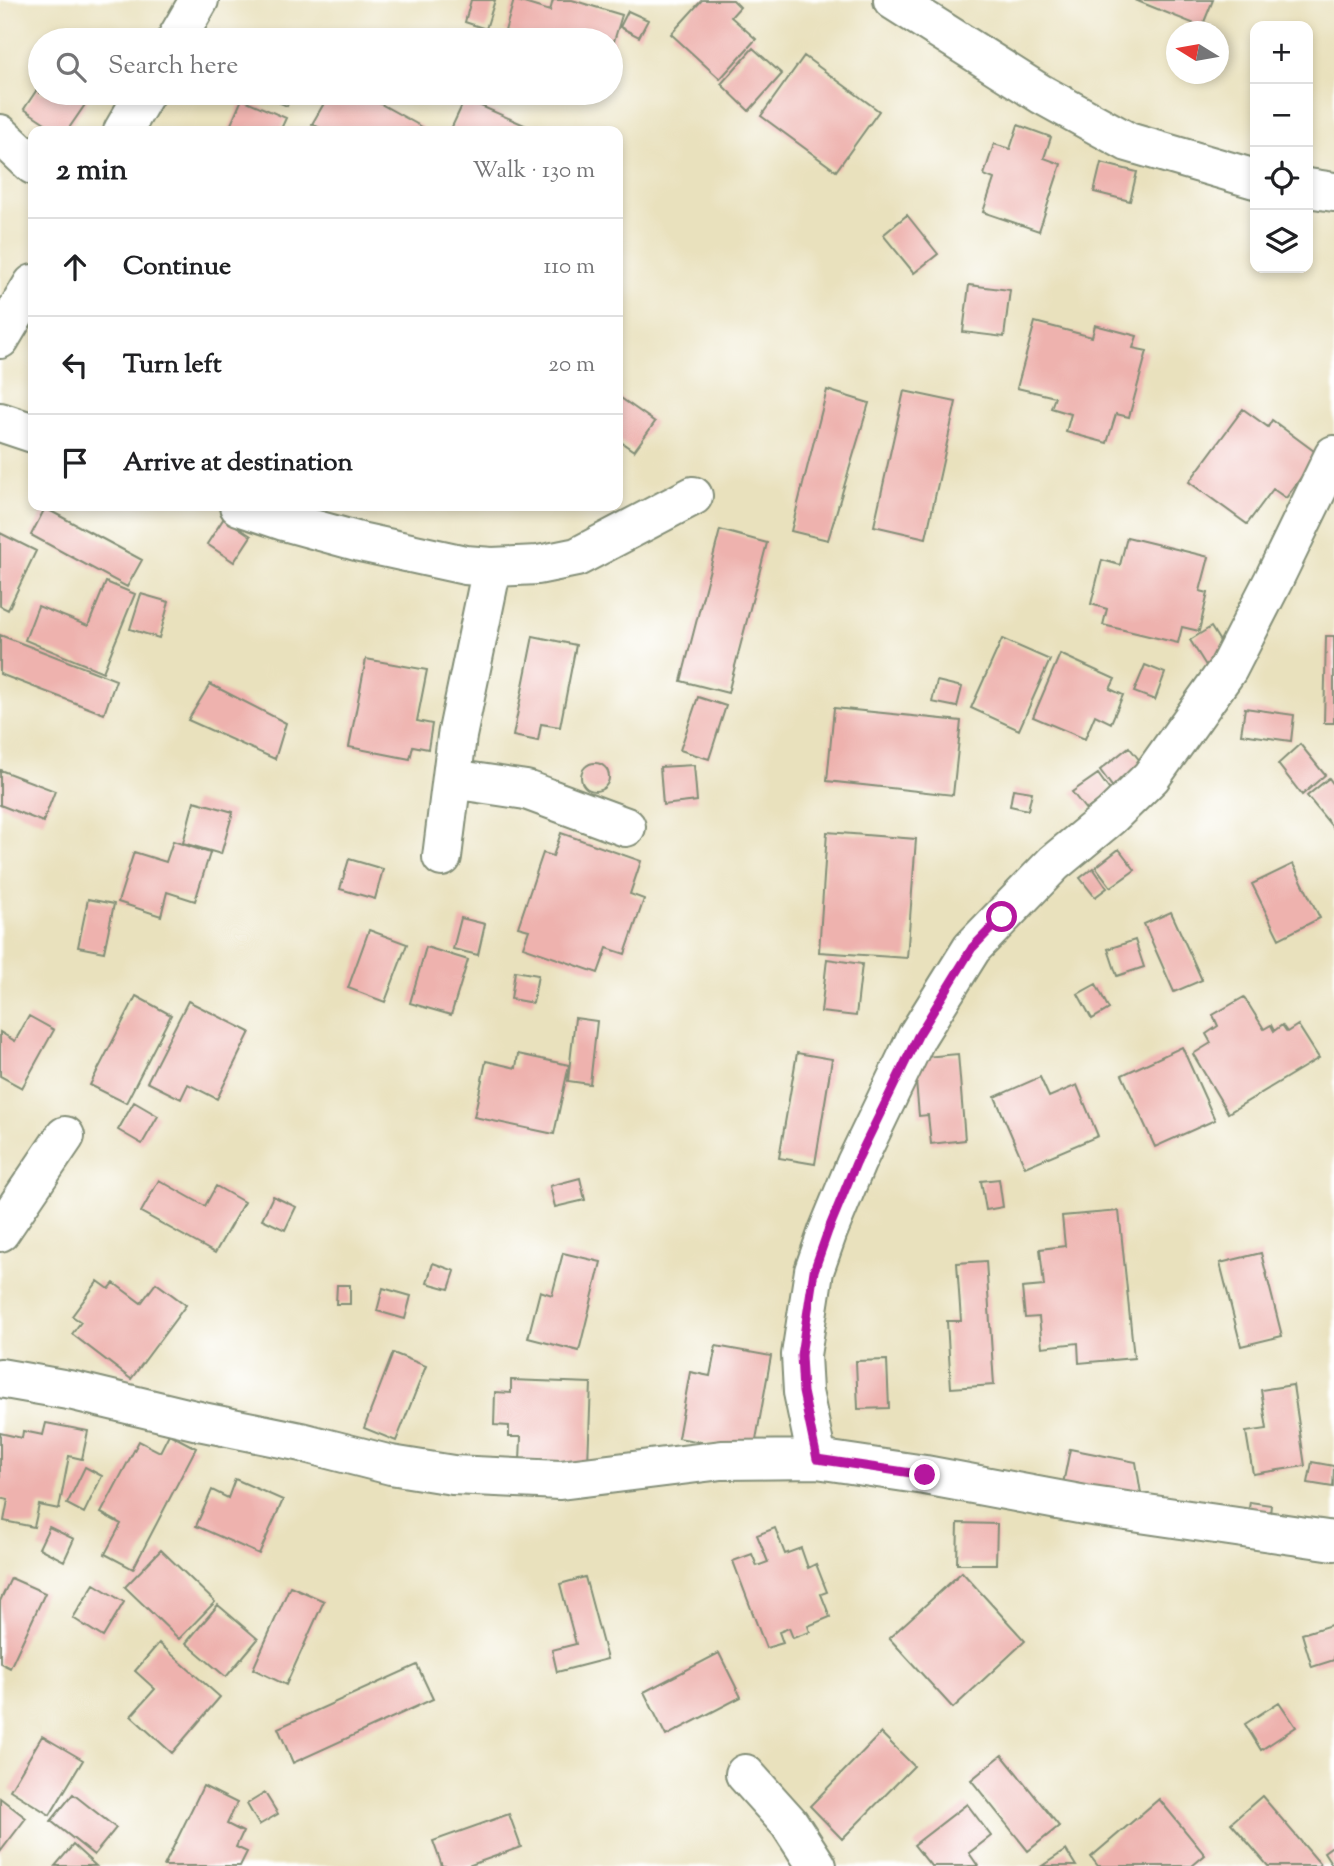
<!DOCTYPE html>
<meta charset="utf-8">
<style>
:root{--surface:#fff;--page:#f2f2f2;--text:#202124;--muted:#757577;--line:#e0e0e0}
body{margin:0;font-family:"Sorts Mill Goudy",serif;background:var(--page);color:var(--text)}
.controls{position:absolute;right:21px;top:21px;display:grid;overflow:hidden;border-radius:14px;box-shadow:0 4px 10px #0003}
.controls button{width:63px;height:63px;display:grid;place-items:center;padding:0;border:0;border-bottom:2px solid var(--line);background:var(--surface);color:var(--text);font:35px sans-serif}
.compass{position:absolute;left:1166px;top:21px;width:63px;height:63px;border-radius:50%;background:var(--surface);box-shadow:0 4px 10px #0003;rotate:281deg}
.stop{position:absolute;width:21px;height:21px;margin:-16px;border:5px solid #b5179e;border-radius:50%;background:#fff}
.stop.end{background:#b5179e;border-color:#fff;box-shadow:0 2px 7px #0008}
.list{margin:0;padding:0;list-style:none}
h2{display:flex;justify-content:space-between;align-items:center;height:91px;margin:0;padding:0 28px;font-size:30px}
h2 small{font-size:23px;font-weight:400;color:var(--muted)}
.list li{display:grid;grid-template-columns:46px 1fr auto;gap:21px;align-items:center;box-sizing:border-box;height:98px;padding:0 28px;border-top:2px solid var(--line)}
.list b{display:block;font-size:26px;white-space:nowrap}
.list em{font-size:23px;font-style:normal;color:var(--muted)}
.icon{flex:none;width:38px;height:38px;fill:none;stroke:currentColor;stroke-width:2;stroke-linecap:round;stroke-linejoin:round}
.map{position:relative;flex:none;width:1334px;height:1866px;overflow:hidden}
.search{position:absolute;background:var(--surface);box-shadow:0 4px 10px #0003;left:28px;top:28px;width:595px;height:77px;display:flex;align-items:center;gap:18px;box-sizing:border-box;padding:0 24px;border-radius:38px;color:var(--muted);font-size:26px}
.panel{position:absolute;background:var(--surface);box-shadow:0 4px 10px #0003;left:28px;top:126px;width:595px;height:385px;border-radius:14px}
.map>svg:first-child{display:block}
.building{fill:#eeb2ae}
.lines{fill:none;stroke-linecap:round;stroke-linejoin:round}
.minor-casing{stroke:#848f78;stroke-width:42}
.tertiary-casing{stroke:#848f78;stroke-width:42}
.minor{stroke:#fff;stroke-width:38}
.tertiary{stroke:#fff;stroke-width:38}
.route{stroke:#b5179e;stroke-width:9}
</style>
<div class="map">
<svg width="1334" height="1866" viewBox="0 0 1334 1866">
<rect width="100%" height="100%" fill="#fff"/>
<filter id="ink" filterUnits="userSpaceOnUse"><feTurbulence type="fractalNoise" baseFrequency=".0143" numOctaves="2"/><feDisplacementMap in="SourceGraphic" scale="14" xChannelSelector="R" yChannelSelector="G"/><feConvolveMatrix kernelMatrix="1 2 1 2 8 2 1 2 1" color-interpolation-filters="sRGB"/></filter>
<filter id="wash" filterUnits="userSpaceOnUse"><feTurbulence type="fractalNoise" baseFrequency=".00686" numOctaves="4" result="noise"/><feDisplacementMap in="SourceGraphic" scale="28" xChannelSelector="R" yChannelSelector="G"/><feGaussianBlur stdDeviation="1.57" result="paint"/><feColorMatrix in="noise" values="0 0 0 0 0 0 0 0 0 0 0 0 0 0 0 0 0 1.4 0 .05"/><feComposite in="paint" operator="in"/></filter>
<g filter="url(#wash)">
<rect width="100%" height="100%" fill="#e9e1bd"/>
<g id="blocks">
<path class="building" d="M 471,0 L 495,0 L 486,29 L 465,22 Z
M 514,0 L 550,11 L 553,0 L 572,0 L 622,15 L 611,51 L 611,40 L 536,40 L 505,31 Z
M 702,0 L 733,0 L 740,7 L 731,17 L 756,39 L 720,79 L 671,34 Z
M 1135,0 L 1213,0 L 1202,27 Z
M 628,11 L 648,20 L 639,37 L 620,27 Z
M 343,32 L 352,33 L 360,40 L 334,40 Z
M 753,48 L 782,74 L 749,111 L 721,84 Z
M 804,56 L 879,111 L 836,171 L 761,116 Z
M 40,85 L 40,93 L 93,93 L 67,131 L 57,131 L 24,109 Z
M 258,93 L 293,93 L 287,106 Z
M 330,93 L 361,93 L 424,128 L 422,131 L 326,131 L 312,124 Z
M 242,99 L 286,118 L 280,131 L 228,131 Z
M 465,99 L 538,131 L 450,131 Z
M 1018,125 L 1051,137 L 1044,158 L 1061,164 L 1039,231 L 983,212 L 994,179 L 984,175 L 994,144 L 1010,149 Z
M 1101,163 L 1137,172 L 1130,201 L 1094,192 Z
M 907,215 L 938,254 L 914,273 L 883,235 Z
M 969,285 L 1010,290 L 1004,337 L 963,332 Z
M 1035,322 L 1092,337 L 1095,325 L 1137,336 L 1133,348 L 1147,351 L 1129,417 L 1116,414 L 1107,443 L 1066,432 L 1071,414 L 1051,408 L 1055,397 L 1017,388 Z
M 827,390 L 869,403 L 828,540 L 791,531 Z
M 904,391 L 956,402 L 926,538 L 874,526 Z
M 618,396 L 655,422 L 634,451 L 618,440 Z
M 1243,409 L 1268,427 L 1272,420 L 1318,454 L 1286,498 L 1273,489 L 1247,524 L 1189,482 Z
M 45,508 L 142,560 L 127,587 L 31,535 Z
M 224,518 L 251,536 L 234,562 L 207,544 Z
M 720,530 L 767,543 L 728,693 L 681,681 Z
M 0,533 L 36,551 L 8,610 L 0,606 Z
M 1127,537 L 1209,557 L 1200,591 L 1208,593 L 1199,631 L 1182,627 L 1178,643 L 1103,625 L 1107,609 L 1091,604 L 1102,560 L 1120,565 Z
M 106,582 L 135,594 L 103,672 L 25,640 L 38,606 L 88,626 Z
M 141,594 L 169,602 L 159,638 L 130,629 Z
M 1211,627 L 1231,659 L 1210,672 L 1190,640 Z
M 0,635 L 116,680 L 104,714 L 0,674 Z
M 533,636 L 576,645 L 560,727 L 541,724 L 538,741 L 513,736 Z
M 1326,636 L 1334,636 L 1334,723 L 1324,723 Z
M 1002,639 L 1050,660 L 1019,730 L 971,708 Z
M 1060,654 L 1115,679 L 1110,689 L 1123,695 L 1111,723 L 1095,715 L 1085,739 L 1033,717 Z
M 366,659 L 427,670 L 417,721 L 432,724 L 428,749 L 413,746 L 410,759 L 349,747 Z
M 1145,665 L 1165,673 L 1155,700 L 1134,692 Z
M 937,681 L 962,687 L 957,707 L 932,702 Z
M 210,684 L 286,723 L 275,759 L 188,720 Z
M 698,697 L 726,706 L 709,759 L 680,750 Z
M 834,708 L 961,721 L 953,795 L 827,781 Z
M 1245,708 L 1294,715 L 1291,741 L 1241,734 Z
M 1300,744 L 1325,775 L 1302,795 L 1278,764 Z
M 1129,747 L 1144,766 L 1114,789 L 1100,770 Z
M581 777a14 14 0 1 1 28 0a14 14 0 1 1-28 0Z
M 694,765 L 697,801 L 663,805 L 660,767 Z
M 0,770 L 55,791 L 43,822 L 0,805 Z
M 1098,774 L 1111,792 L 1086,810 L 1072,792 Z
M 1329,778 L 1334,785 L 1334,829 L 1307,796 Z
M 1013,789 L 1032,792 L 1028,810 L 1010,806 Z
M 194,801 L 233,812 L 221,854 L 183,843 Z
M 827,832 L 916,839 L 907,958 L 819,952 Z
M 561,833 L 641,861 L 630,894 L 644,899 L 625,954 L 607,948 L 598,973 L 523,947 L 529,930 L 518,927 L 543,853 L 553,856 Z
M 173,841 L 210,853 L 195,901 L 167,892 L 161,916 L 118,902 L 134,852 L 166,862 Z
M 1119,849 L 1135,870 L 1111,887 L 1096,867 Z
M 349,859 L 383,869 L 375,899 L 340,889 Z
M 1293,864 L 1320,918 L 1279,939 L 1252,884 Z
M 1093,868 L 1107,888 L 1095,897 L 1080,878 Z
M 88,899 L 114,904 L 104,952 L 78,947 Z
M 1171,912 L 1202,980 L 1174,992 L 1144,924 Z
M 461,918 L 485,924 L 478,955 L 453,949 Z
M 369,930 L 407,944 L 385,1002 L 348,988 Z
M 1135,940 L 1144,967 L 1117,976 L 1108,949 Z
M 426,947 L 468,960 L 451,1015 L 410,1003 Z
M 827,959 L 862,964 L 856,1016 L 821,1012 Z
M 515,971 L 538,975 L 533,1003 L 511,999 Z
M 1096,984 L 1109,1009 L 1092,1019 L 1078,994 Z
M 136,996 L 171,1015 L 126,1103 L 90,1085 Z
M 1244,997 L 1264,1029 L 1271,1025 L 1274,1031 L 1282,1025 L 1287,1032 L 1298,1025 L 1319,1058 L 1228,1113 L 1193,1054 L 1211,1043 L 1206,1034 L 1218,1026 L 1213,1015 Z
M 188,1001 L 250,1032 L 217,1099 L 188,1084 L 181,1099 L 147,1082 Z
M 29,1016 L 54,1030 L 22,1088 L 0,1076 L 0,1032 L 15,1041 Z
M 575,1018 L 597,1021 L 590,1084 L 568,1081 Z
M 1182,1047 L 1215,1120 L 1155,1147 L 1122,1075 Z
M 797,1053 L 832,1059 L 815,1164 L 779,1158 Z
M 518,1054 L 569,1065 L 554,1134 L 474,1117 L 486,1061 L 516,1068 Z
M 958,1054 L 965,1140 L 931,1144 L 928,1115 L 919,1116 L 914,1058 Z
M 1040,1077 L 1049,1097 L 1077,1085 L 1098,1136 L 1025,1167 L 995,1097 Z
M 134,1102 L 158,1116 L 142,1144 L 118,1130 Z
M 580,1178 L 585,1200 L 555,1207 L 550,1186 Z
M 999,1179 L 1003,1207 L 986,1210 L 981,1181 Z
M 159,1180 L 205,1206 L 216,1186 L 244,1202 L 215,1253 L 141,1212 Z
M 273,1196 L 296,1207 L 285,1230 L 262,1219 Z
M 1119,1211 L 1134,1358 L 1079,1363 L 1078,1343 L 1042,1347 L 1039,1317 L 1025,1318 L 1022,1288 L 1044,1286 L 1040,1249 L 1065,1246 L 1062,1216 Z
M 563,1253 L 601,1262 L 579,1351 L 528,1338 L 540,1291 L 552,1295 Z
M 1261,1253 L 1282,1336 L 1241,1346 L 1220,1263 Z
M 986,1261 L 994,1385 L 951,1388 L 947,1321 L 961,1321 L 957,1263 Z
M 433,1263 L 455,1271 L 449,1289 L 427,1283 Z
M 98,1281 L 109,1289 L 114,1283 L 141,1303 L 156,1283 L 186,1305 L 131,1379 L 72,1334 L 81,1322 L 72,1316 Z
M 337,1285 L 350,1285 L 350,1304 L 336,1304 Z
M 383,1288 L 411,1296 L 405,1319 L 377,1311 Z
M 716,1346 L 771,1356 L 754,1451 L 678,1438 L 690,1372 L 710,1376 Z
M 393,1353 L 426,1366 L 396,1441 L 364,1428 Z
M 887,1360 L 889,1408 L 858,1409 L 856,1361 Z
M 511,1380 L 591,1383 L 588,1464 L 520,1461 L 521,1437 L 509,1437 L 509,1426 L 494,1425 L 495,1392 L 511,1393 Z
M 1293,1385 L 1305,1466 L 1253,1474 L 1246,1432 L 1267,1429 L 1261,1390 Z
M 46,1423 L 88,1431 L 82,1459 L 69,1456 L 59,1509 L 39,1505 L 34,1527 L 4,1521 L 8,1500 L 0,1498 L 0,1433 L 22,1438 L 23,1431 L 43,1435 Z
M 169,1434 L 196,1448 L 133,1569 L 105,1554 L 121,1524 L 101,1513 L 139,1441 L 160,1452 Z
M 1070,1449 L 1136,1462 L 1143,1506 L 1062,1489 Z
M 1312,1462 L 1334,1466 L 1333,1487 L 1308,1483 Z
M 85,1467 L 102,1476 L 84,1513 L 67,1504 Z
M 235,1479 L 283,1500 L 259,1554 L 196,1526 L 212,1490 L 228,1498 Z
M 1250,1502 L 1271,1505 L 1269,1523 L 1247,1520 Z
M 958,1523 L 997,1524 L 996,1564 L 957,1564 Z
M 49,1527 L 74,1539 L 64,1561 L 39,1548 Z
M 775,1528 L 785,1554 L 801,1548 L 808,1568 L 816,1564 L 827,1592 L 821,1594 L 830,1617 L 808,1626 L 810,1632 L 793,1638 L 789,1628 L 779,1632 L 783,1643 L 766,1648 L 733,1561 L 752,1554 L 757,1566 L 768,1562 L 757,1535 Z
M 161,1550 L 215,1602 L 179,1639 L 125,1587 Z
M 962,1572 L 1025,1641 L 953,1708 L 889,1638 Z
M 585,1577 L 607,1659 L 557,1672 L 552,1650 L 576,1644 L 560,1584 Z
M 11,1578 L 45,1593 L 10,1668 L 0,1663 L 0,1601 Z
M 94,1584 L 124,1602 L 103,1637 L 73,1618 Z
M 290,1586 L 324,1601 L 286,1685 L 253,1669 Z
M 218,1605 L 258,1639 L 226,1677 L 186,1643 Z
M 1334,1624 L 1334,1660 L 1312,1667 L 1302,1634 Z
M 159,1643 L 220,1697 L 172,1753 L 131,1716 L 155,1689 L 135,1671 Z
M 719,1653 L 741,1697 L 666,1736 L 644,1692 Z
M 417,1665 L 433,1699 L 293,1763 L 278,1728 Z
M 1279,1702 L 1296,1727 L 1261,1750 L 1245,1724 Z
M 881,1733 L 914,1766 L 842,1839 L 810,1806 Z
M 42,1736 L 83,1760 L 50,1815 L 10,1790 Z
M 1002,1755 L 1059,1826 L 1028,1851 L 971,1780 Z
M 203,1786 L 237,1803 L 227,1824 L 243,1832 L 236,1847 L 247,1852 L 240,1866 L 164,1866 Z
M 265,1793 L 278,1814 L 259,1825 L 247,1804 Z
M 73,1794 L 116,1828 L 94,1855 L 51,1821 Z
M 1262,1796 L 1322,1866 L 1268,1866 L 1231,1823 Z
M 0,1798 L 26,1818 L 0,1852 Z
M 1159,1799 L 1205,1855 L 1192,1866 L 1098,1866 L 1091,1857 Z
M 967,1804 L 991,1836 L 969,1853 L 978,1866 L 931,1866 L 914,1845 Z
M 509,1814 L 521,1847 L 468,1866 L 442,1866 L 433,1841 Z
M 73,1845 L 96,1866 L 55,1866 Z
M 1334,1845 L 1334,1866 L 1333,1866 L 1324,1852 Z
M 1066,1850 L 1076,1866 L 1042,1866 Z"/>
</g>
</g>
<g filter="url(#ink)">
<use href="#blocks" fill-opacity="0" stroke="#848f78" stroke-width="2"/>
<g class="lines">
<defs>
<path id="minor" d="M 893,0 L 1041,94 L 1128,142 L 1255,179
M 0,134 L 33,165
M 1308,188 L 1334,192
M 0,422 L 33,433
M 239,506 L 284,521 L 360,542 L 465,565 L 492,567 L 538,565 L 577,557 L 693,496
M 452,779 L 526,790 L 626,827
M 442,857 L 457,736 L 492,567
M 0,1232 L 65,1136
M 0,1378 L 74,1391 L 203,1422 L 301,1442 L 391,1465 L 453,1475 L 560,1480 L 722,1460 L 817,1459 L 925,1475 L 1085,1505 L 1334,1541
M 817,1459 L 803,1392 L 801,1355 L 814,1271 L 828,1231 L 856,1163 L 917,1036 L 972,948 L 1054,863 L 1111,816 L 1151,777 L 1228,669 L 1273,581 L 1334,455
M 745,1774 L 789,1823 L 817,1866"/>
<path id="tertiary" d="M 176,40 L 199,0
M 123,131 L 145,93
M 0,339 L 33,284"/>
</defs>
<use href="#minor" class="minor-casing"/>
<use href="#tertiary" class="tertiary-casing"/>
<use href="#minor" class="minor"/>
<use href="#tertiary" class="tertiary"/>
</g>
</g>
<g class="lines" filter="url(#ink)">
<path class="route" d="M 925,1475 L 817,1459 L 803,1392 L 801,1355 L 814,1271 L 828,1231 L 856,1163 L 918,1036 L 972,948 L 1002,917"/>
</g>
</svg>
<div class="controls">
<button>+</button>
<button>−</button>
<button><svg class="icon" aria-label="locate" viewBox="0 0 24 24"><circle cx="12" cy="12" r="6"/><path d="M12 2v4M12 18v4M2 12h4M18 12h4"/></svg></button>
<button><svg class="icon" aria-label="layers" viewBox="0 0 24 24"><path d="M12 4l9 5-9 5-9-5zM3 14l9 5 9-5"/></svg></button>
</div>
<svg class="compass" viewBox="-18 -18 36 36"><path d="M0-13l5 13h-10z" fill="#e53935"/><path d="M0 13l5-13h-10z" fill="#757577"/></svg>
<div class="stop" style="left:1002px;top:917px"></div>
<div class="stop end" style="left:925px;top:1475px"></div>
<div class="search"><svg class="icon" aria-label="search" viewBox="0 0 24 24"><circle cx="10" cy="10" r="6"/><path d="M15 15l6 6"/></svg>Search here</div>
<section class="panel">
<h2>2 min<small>Walk · 130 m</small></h2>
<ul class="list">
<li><svg class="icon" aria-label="ahead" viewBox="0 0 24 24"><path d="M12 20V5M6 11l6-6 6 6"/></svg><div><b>Continue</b></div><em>110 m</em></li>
<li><svg class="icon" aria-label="left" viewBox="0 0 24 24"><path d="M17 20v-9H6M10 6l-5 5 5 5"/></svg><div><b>Turn left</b></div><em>20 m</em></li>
<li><svg class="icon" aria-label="arrive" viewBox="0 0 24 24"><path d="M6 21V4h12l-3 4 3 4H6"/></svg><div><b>Arrive at destination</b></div></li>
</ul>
</section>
</div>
